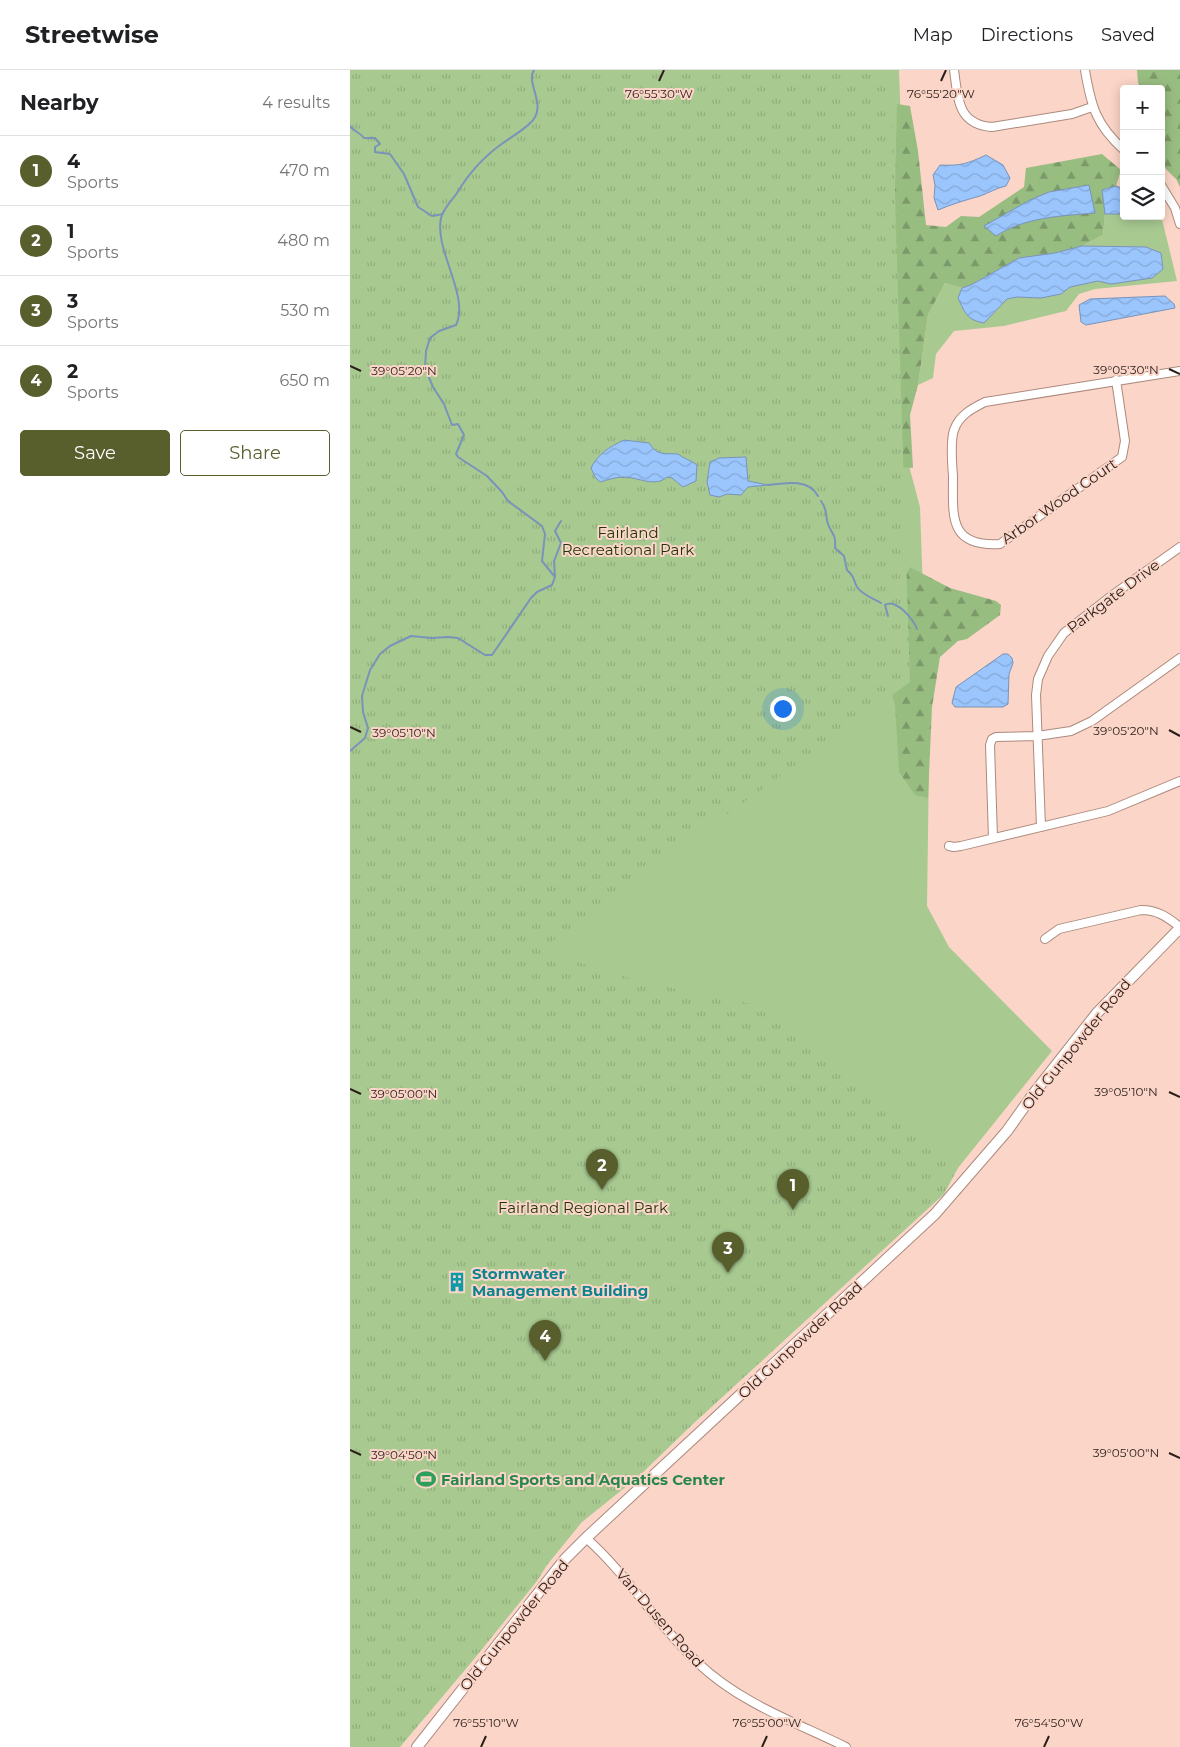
<!DOCTYPE html>
<meta charset="utf-8">
<style>
:root{--surface:#fff;--page:#f6f6f6;--text:#202124;--muted:#757577;--line:#e0e0e0;--accent:#585e2c}
body{margin:0;font-family:Montserrat,sans-serif;background:var(--page);color:var(--text)}
.controls{position:absolute;right:15px;top:15px;display:grid;overflow:hidden;border-radius:5px;box-shadow:0 2px 12px #0003}
.controls button{width:45px;height:45px;display:grid;place-items:center;padding:0;border:0;border-bottom:1px solid var(--line);background:var(--surface);color:var(--text);font:25px sans-serif}
.you{position:absolute;left:432px;top:638px;width:18px;height:18px;margin:-12px;border:4px solid #fff;border-radius:50%;background:#1a73e8;box-shadow:0 0 0 8px #1a73e833}
.badge{display:grid;place-items:center;width:32px;height:32px;border-radius:50%;background:var(--accent);color:#fff;font-size:16px;font-weight:700}
.pin{position:absolute;translate:-50% -41px;filter:drop-shadow(0 1px 2px #0008)}
.pin::after{content:'';position:absolute;top:26px;width:18px;height:15px;background:inherit;clip-path:polygon(0 0,100% 0,50% 100%)}
.list{margin:0;padding:0;list-style:none}
h2{display:flex;justify-content:space-between;align-items:center;height:65px;margin:0;padding:0 20px;font-size:21px}
h2 small{font-size:16px;font-weight:400;color:var(--muted)}
.list li{display:grid;grid-template-columns:32px 1fr auto;gap:15px;align-items:center;box-sizing:border-box;height:70px;padding:0 20px;border-top:1px solid var(--line)}
.list b{display:block;font-size:19px;white-space:nowrap}
.list p{margin:0;font-size:16px;white-space:nowrap;color:var(--muted)}
.list em{font-size:16px;font-style:normal;color:var(--muted)}
.actions{display:flex;gap:10px;padding:15px 20px}
.actions a{flex:1;padding:11px 0;border:1px solid var(--accent);border-radius:5px;text-align:center;font-size:18px;color:var(--accent)}
.actions .main{background:var(--accent);color:#fff}
.icon{flex:none;width:28px;height:28px;fill:none;stroke:currentColor;stroke-width:2;stroke-linecap:round;stroke-linejoin:round}
.map{position:relative;flex:none;width:830px;height:1677px;overflow:hidden}
header{display:flex;align-items:center;gap:30px;box-sizing:border-box;height:70px;padding:0 25px;background:var(--surface);border-bottom:1px solid var(--line)}
header strong{font-size:24px}
nav{display:flex;gap:28px;margin-inline-start:auto;font-size:18px}
main{display:flex}
aside{flex:1;background:var(--surface)}
.map>svg:first-child{display:block}
.grass{fill:#a8ca91}
.forest{fill:url(#forest-firs)}
.park{fill:url(#park-tufts)}
.water{fill:url(#water-waves);stroke:#7993b9}
.lines{fill:none;stroke-linecap:round;stroke-linejoin:round}
.stream{stroke:#7993b9;stroke-width:2}
.minor-casing{stroke:#ac8a7d;stroke-width:10}
.major-casing{stroke:#ac8a7d;stroke-width:12}
.minor{stroke:#fff;stroke-width:8}
.major{stroke:#fff;stroke-width:10}
.ticks{fill:none;stroke:#2b1e19;stroke-width:2}
.labels{text-anchor:middle;dominant-baseline:central;stroke-width:4;stroke-linejoin:round;paint-order:stroke}
.street-label{font-size:15px;fill:#2b1e19;stroke:#fbd5c7}
.park-label{font-size:15px;fill:#1d3509;stroke:#fbd5c7}
.culture-label{font-size:15px;font-weight:bold;fill:#0d838f;stroke:#fbd5c7;text-anchor:start}
.leisure-label{font-size:15px;font-weight:bold;fill:#27864d;stroke:#fbd5c7;text-anchor:start}
.ticks-label{font-size:12px;text-anchor:middle;fill:#2b1e19;stroke:#fbd5c7;stroke-width:4;stroke-linejoin:round;paint-order:stroke}
</style>
<header>
<strong>Streetwise</strong>
<nav><a>Map</a><a>Directions</a><a>Saved</a></nav>
</header>
<main>
<aside>
<h2>Nearby<small>4 results</small></h2>
<ul class="list">
<li><span class="badge">1</span><div><b>4</b><p>Sports</p></div><em>470 m</em></li>
<li><span class="badge">2</span><div><b>1</b><p>Sports</p></div><em>480 m</em></li>
<li><span class="badge">3</span><div><b>3</b><p>Sports</p></div><em>530 m</em></li>
<li><span class="badge">4</span><div><b>2</b><p>Sports</p></div><em>650 m</em></li>
</ul>
<div class="actions"><a class="main">Save</a><a>Share</a></div>
</aside>
<div class="map">
<svg width="830" height="1677" viewBox="0 0 830 1677">
<defs>
<pattern id="forest-firs" width="22" height="20" patternUnits="userSpaceOnUse" patternTransform="scale(1.25)"><rect width="22" height="20" fill="#98bd81"/><path d="M5 1l3.5 6h-7zM16 11l3.5 6h-7z" fill="#7c9969"/></pattern>
<pattern id="park-tufts" width="24" height="20" patternUnits="userSpaceOnUse" patternTransform="scale(1.25)"><rect width="24" height="20" fill="#a8ca91"/><path d="M3 7l-1-3M5 7V3M7 7l1-3M15 17l-1-3M17 17v-4M19 17l1-3" fill="none" stroke="#91ad7c"/></pattern>
<pattern id="water-waves" width="16" height="10" patternUnits="userSpaceOnUse" patternTransform="scale(1.25)"><rect width="16" height="10" fill="#9ac5fd"/><path d="M0 5q4-4 8 0t8 0" fill="none" stroke="#85a9d8"/></pattern>
</defs>
<rect width="100%" height="100%" fill="#fbd5c7"/>
<path class="grass" d="M 270,0 L 549,0 L 556,199 L 542,332 L 570,437 L 579,692 L 577,836 L 599,877 L 702,981 L 608,1098 L 589,1099 L 140,857 Z
M 755,144 L 774,144 L 774,146 L 811,145 L 827,211 L 745,219 L 729,224 L 716,241 L 654,256 L 604,261 L 586,284 L 583,308 L 568,315 L 578,245 L 595,213 L 612,218 L 608,229 L 634,253 L 657,229 L 667,227 L 691,228 L 711,224 L 720,217 L 748,211 L 761,214 L 779,211 L 813,199 L 811,183 L 796,177 L 732,176 L 753,165 Z"/>
<path class="forest" d="M 787,0 L 830,0 L 830,117 L 826,109 L 811,94 L 811,52 L 814,49 L 811,46 L 811,19 L 792,19 L 788,13 Z
M 547,34 L 560,36 L 568,81 L 576,155 L 596,157 L 611,146 L 629,147 L 674,117 L 676,98 L 752,84 L 771,100 L 766,116 L 752,120 L 755,144 L 753,165 L 732,176 L 705,183 L 669,188 L 621,215 L 612,218 L 595,213 L 578,245 L 568,315 L 560,345 L 563,398 L 551,397 L 545,121 Z
M 560,497 L 600,518 L 646,531 L 651,535 L 650,545 L 617,569 L 608,571 L 590,587 L 582,637 L 578,728 L 565,725 L 549,702 L 545,634 L 533,599 L 546,525 Z"/>
<path class="park" d="M 0,0 L 541,0 L 560,612 L 197,875 L 231,893 L 292,912 L 407,935 L 484,992 L 608,1098 L 594,1124 L 344,1353 L 288,1407 L 232,1452 L 197,1495 L 187,1511 L 120,1594 L 50,1677 L 0,1677 Z"/>
<path class="water" d="M 636,85 L 653,95 L 660,108 L 656,116 C 646,118 639,123 630,126 C 616,130 602,134 588,140 L 584,128 L 585,115 L 583,105 L 590,95 C 610,96 617,94 636,85 Z
M 739,115 L 745,143 C 711,146 675,147 646,166 L 634,156 L 680,130 L 699,122 Z
M 766,116 L 774,119 L 774,144 L 755,144 L 752,120 Z
M 732,176 L 796,177 L 811,183 L 813,199 L 802,208 L 761,214 L 748,211 L 720,217 L 711,224 L 691,228 L 667,227 L 657,229 L 634,253 C 617,250 615,243 608,228 L 612,218 L 621,215 L 669,188 L 705,183 Z
M 815,226 L 824,234 L 825,238 L 736,255 L 731,252 L 729,235 L 740,229 Z
M 274,370 L 299,373 C 308,386 313,383 328,384 C 334,389 341,390 347,395 L 346,411 L 333,417 L 322,408 L 317,407 C 306,418 287,407 274,407 C 266,407 257,410 250,412 L 245,407 L 241,398 C 248,384 259,377 274,370 Z
M 396,387 L 398,411 L 418,415 L 398,417 L 391,425 L 377,424 L 369,427 L 360,425 L 357,412 L 360,392 L 369,388 Z
M 653,584 L 658,584 L 662,588 L 663,593 L 659,604 L 658,634 L 653,637 L 605,637 L 602,633 L 606,617 Z"/>
<g class="lines">
<path class="stream" d="M 0,56 C 4,62 10,62 14,68 L 25,68 L 30,74 L 25,77 L 25,82 L 40,84 L 54,104 L 68,137 L 82,146 L 93,144
M 418,415 C 434,413 459,408 468,426
M 471,431 C 478,440 475,445 478,454 C 482,465 486,463 485,478 L 494,486 L 497,500 C 506,508 502,508 507,517 C 512,525 523,528 531,533
M 205,507 L 204,491 L 211,473 L 205,461 L 211,451
M 535,535 C 537,534 540,533 543,534 C 553,537 564,551 567,559
M 535,535 L 538,546
M 0,681 L 15,668 L 18,658 L 13,642 L 12,626 L 20,600 L 30,584 L 40,576 L 61,566 L 82,568 L 98,567 L 108,568 L 135,585 L 142,585 L 181,528 L 187,522 L 202,515 L 205,507 L 192,491 L 195,464 L 192,456 L 158,431 L 152,422 L 137,406 L 108,387 L 106,384 L 114,365 L 108,354 L 102,355 L 94,334 L 83,317 L 75,298 L 76,281 L 80,268 L 89,261 L 106,255 C 120,226 84,180 91,148 C 94,137 101,132 107,123 C 119,103 133,87 153,73 C 161,67 181,56 185,47 C 194,32 176,12 184,0"/>
<defs>
<path id="minor" d="M 604,0 C 608,28 607,54 642,57 L 722,44 L 742,37
M 735,0 C 741,36 746,55 774,80
M 811,115 L 825,138 L 830,154
M 766,310 L 775,371 L 772,387 L 650,474 C 598,477 603,446 603,406 C 602,393 600,372 604,360 C 609,345 623,338 635,332 L 830,301
M 691,757 L 686,625 L 688,609 L 698,586 L 714,563 L 764,524 L 830,477
M 643,768 L 640,675 L 642,669 L 646,667 L 687,666 L 721,661 L 742,651 L 830,588
M 599,776 L 604,777 L 611,776 L 758,741 L 830,711
M 695,869 L 709,859 L 791,840 C 808,840 817,847 830,857
M 236,1468 C 278,1505 307,1555 348,1593 C 390,1633 445,1652 496,1677"/>
<path id="major" d="M 67,1677 L 215,1489 L 236,1468 L 585,1144 L 657,1061 L 684,1023 L 747,943 L 830,858"/>
</defs>
<use href="#minor" class="minor-casing"/>
<use href="#major" class="major-casing"/>
<use href="#minor" class="minor"/>
<use href="#major" class="major"/>
</g>
<path class="ticks" d="M 309,11 L 314,0M 591,11 L 596,0M 0,296 L 11,301M 819,299 L 830,304M 0,657 L 11,662M 819,660 L 830,666M 0,1019 L 11,1024M 819,1022 L 830,1027M 0,1380 L 11,1385M 819,1383 L 830,1388M 131,1677 L 136,1666M 412,1677 L 417,1666M 694,1677 L 699,1666"/>
<defs>
<symbol id="building-bare" viewBox="-9 -9 18 18"><path d="M-4-6H4V6H1V3H-1V6H-4ZM-2.5-4.3h1.7v1.8h-1.7ZM.8-4.3h1.7v1.8H.8ZM-2.5-1h1.7V.8h-1.7ZM.8-1h1.7V.8H.8Z" fill="#0f9aa8" stroke="#fbd5c7" stroke-width="2.5" paint-order="stroke"/></symbol>
<symbol id="stadium-bare" viewBox="-9 -9 18 18"><path d="M0-5a6.5 5 0 1 0 0 10a6.5 5 0 1 0 0-10ZM-3.5-1.8h7v3.6h-7Z" fill="#2e9e5b" stroke="#fbd5c7" stroke-width="2.5" paint-order="stroke"/></symbol>
</defs>
<g fill-rule="evenodd">
<use href="#building-bare" x="93" y="1198" width="28" height="28"/>
<use href="#stadium-bare" x="62" y="1395" width="28" height="28"/>
</g>
<g class="labels">
<g class="street-label">
<text transform="translate(709 431) rotate(-35)">Arbor Wood Court</text>
<text transform="translate(763 526) rotate(-37)">Parkgate Drive</text>
<text transform="translate(726 974) rotate(-51)">Old Gunpowder Road</text>
<text transform="translate(450 1270) rotate(-43)">Old Gunpowder Road</text>
<text transform="translate(310 1548) rotate(49)">Van Dusen Road</text>
<text transform="translate(164 1555) rotate(-51)">Old Gunpowder Road</text>
</g>
<g class="park-label">
<text x="278" y="462">Fairland<tspan x="278" dy="17">Recreational Park</tspan></text>
<text x="233" y="1137">Fairland Regional Park</text>
</g>
<g class="culture-label">
<text x="122" y="1203">Stormwater<tspan x="122" dy="17">Management Building</tspan></text>
</g>
<g class="leisure-label">
<text x="91" y="1409">Fairland Sports and Aquatics Center</text>
</g>
</g>
<g class="ticks-label">
<text x="309" y="28">76°55'30"W</text>
<text x="591" y="28">76°55'20"W</text>
<text x="776" y="304">39°05'30"N</text>
<text x="54" y="305">39°05'20"N</text>
<text x="776" y="665">39°05'20"N</text>
<text x="54" y="667">39°05'10"N</text>
<text x="776" y="1026">39°05'10"N</text>
<text x="54" y="1028">39°05'00"N</text>
<text x="776" y="1387">39°05'00"N</text>
<text x="54" y="1389">39°04'50"N</text>
<text x="136" y="1657">76°55'10"W</text>
<text x="417" y="1657">76°55'00"W</text>
<text x="699" y="1657">76°54'50"W</text>
</g>
</svg>
<div class="controls">
<button>+</button>
<button>−</button>
<button><svg class="icon" aria-label="layers" viewBox="0 0 24 24"><path d="M12 4l9 5-9 5-9-5zM3 14l9 5 9-5"/></svg></button>
</div>
<div class="you"></div>
<div class="pin badge" style="left:443px;top:1140px">1</div>
<div class="pin badge" style="left:252px;top:1120px">2</div>
<div class="pin badge" style="left:378px;top:1203px">3</div>
<div class="pin badge" style="left:195px;top:1291px">4</div>
</div>
</main>
